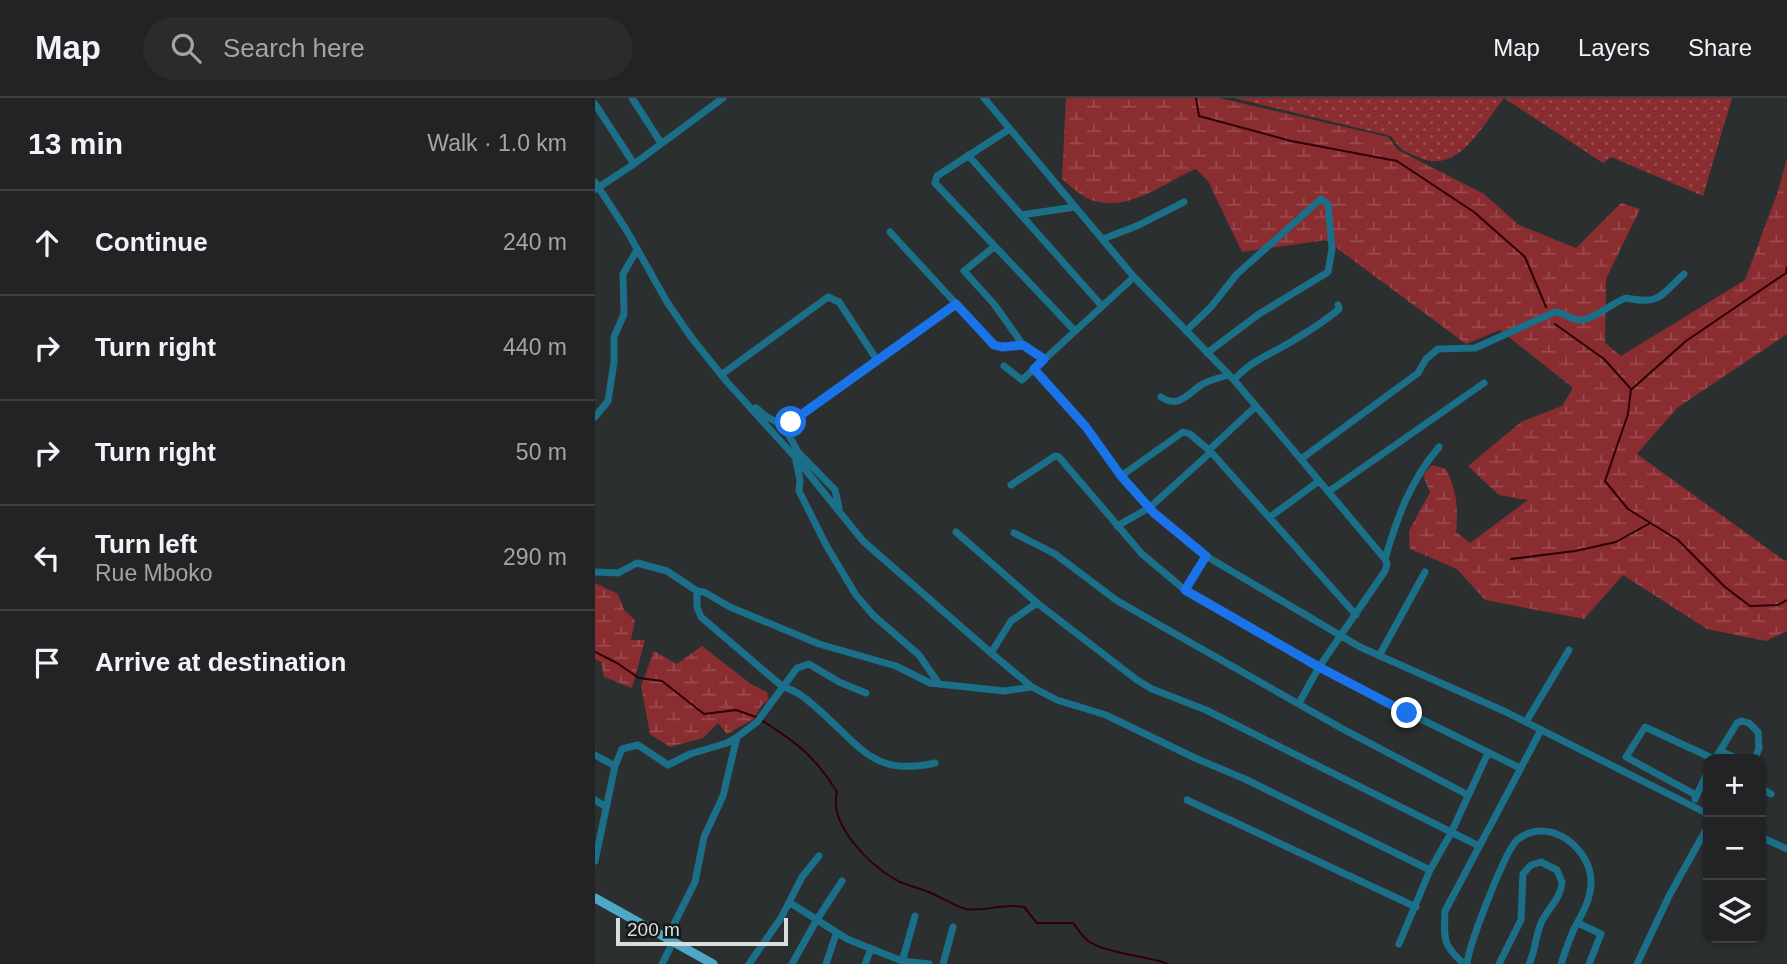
<!DOCTYPE html>
<meta charset="utf-8">
<style>
:root{--surface:#212324;--page:#292b2c;--text:#f1f3f6;--muted:#a2a4a6;--line:#3e4041}
body{margin:0;font-family:Arial,sans-serif;background:var(--page);color:var(--text)}
.controls{position:absolute;right:21px;bottom:21px;display:grid;overflow:hidden;border-radius:14px;box-shadow:0 2px 5px #0004}
.controls button{width:63px;height:63px;display:grid;place-items:center;padding:0;border:0;border-bottom:2px solid var(--line);background:var(--surface);color:var(--text);font:35px sans-serif}
.scale{position:absolute;left:21px;bottom:18px;width:172px;box-sizing:border-box;padding-left:7px;border:4px solid #dcdede;border-top:0;font-size:19px;line-height:24px;white-space:nowrap;color:#dcdede;-webkit-text-stroke:5px #161717;paint-order:stroke}
.stop{position:absolute;width:21px;height:21px;margin:-16px;border:5px solid #1a73e8;border-radius:50%;background:#fff}
.stop.end{background:#1a73e8;border-color:#fff;box-shadow:0 2px 7px #0008}
.list{margin:0;padding:0;list-style:none}
h2{display:flex;justify-content:space-between;align-items:center;height:91px;margin:0;padding:0 28px;font-size:30px}
h2 small{font-size:23px;font-weight:400;color:var(--muted)}
.list li{display:grid;grid-template-columns:46px 1fr auto;gap:21px;align-items:center;box-sizing:border-box;height:105px;padding:0 28px;border-top:2px solid var(--line)}
.list b{display:block;font-size:26px;white-space:nowrap}
.list p{margin:0;font-size:23px;white-space:nowrap;color:var(--muted)}
.list em{font-size:23px;font-style:normal;color:var(--muted)}
.icon{flex:none;width:38px;height:38px;fill:none;stroke:currentColor;stroke-width:2;stroke-linecap:round;stroke-linejoin:round}
.map{position:relative;flex:none;width:1192px;height:866px;overflow:hidden}
header{display:flex;align-items:center;gap:42px;box-sizing:border-box;height:98px;padding:0 35px;background:var(--surface);border-bottom:2px solid var(--line)}
header strong{font-size:33px}
nav{display:flex;gap:38px;margin-inline-start:auto;font-size:24px}
.search{width:490px;height:63px;background:var(--page);display:flex;align-items:center;gap:18px;box-sizing:border-box;padding:0 24px;border-radius:38px;color:var(--muted);font-size:26px}
main{display:flex}
aside{flex:1;background:var(--surface)}
.map>svg:first-child{display:block}
.grass{fill:url(#grass-dots)}
.wetland{fill:url(#wetland-marsh)}
.lines{fill:none;stroke-linecap:round;stroke-linejoin:round}
.stream{stroke:#2f0005;stroke-width:2}
.minor{stroke:#1b6f88;stroke-width:7}
.major{stroke:#4da8c6;stroke-width:9}
.route{stroke:#1a73e8;stroke-width:9}
</style>
<header>
<strong>Map</strong>
<div class="search"><svg class="icon" aria-label="search" viewBox="0 0 24 24"><circle cx="10" cy="10" r="6"/><path d="M15 15l6 6"/></svg>Search here</div>
<nav><a>Map</a><a>Layers</a><a>Share</a></nav>
</header>
<main>
<aside>
<h2>13 min<small>Walk · 1.0 km</small></h2>
<ul class="list">
<li><svg class="icon" aria-label="ahead" viewBox="0 0 24 24"><path d="M12 20V5M6 11l6-6 6 6"/></svg><div><b>Continue</b></div><em>240 m</em></li>
<li><svg class="icon" aria-label="right" viewBox="0 0 24 24"><path d="M7 20v-9h11M14 6l5 5-5 5"/></svg><div><b>Turn right</b></div><em>440 m</em></li>
<li><svg class="icon" aria-label="right" viewBox="0 0 24 24"><path d="M7 20v-9h11M14 6l5 5-5 5"/></svg><div><b>Turn right</b></div><em>50 m</em></li>
<li><svg class="icon" aria-label="left" viewBox="0 0 24 24"><path d="M17 20v-9H6M10 6l-5 5 5 5"/></svg><div><b>Turn left</b><p>Rue Mboko</p></div><em>290 m</em></li>
<li><svg class="icon" aria-label="arrive" viewBox="0 0 24 24"><path d="M6 21V4h12l-3 4 3 4H6"/></svg><div><b>Arrive at destination</b></div></li>
</ul>
</aside>
<div class="map">
<svg width="1192" height="866" viewBox="0 0 1192 866">
<defs>
<pattern id="grass-dots" width="8" height="8" patternUnits="userSpaceOnUse" patternTransform="scale(1.75)"><rect width="8" height="8" fill="#8a2d31"/><path d="M2 2h.1M6 6h.1" fill="none" stroke="#9a4b4e" stroke-width="1.8" stroke-linecap="round"/></pattern>
<pattern id="wetland-marsh" width="20" height="14" patternUnits="userSpaceOnUse" patternTransform="scale(1.75)"><rect width="20" height="14" fill="#8a2d31"/><path d="M1 5h8M5 5V1M11 12h8M15 12V8" fill="none" stroke="#9a4b4e"/></pattern>
</defs>
<rect width="100%" height="100%" fill="#2c2f30"/>
<path class="grass" d="M 639,0 L 1137,0 L 1108,98 L 1016,59 L 1008,65 L 909,0 C 889,25 864,77 825,60 C 809,53 805,52 796,38 Z"/>
<path class="wetland" d="M 471,0 L 624,0 L 793,39 L 803,52 L 889,96 L 924,127 L 981,150 L 1026,105 L 1045,111 L 1011,181 L 1010,245 L 1026,258 L 1150,182 L 1183,93 L 1192,60 L 1192,236 L 1082,310 L 1042,356 L 1190,463 L 1192,460 L 1192,533 L 1171,543 L 1112,531 L 1028,477 L 989,521 L 890,502 L 862,471 L 815,451 L 814,433 L 835,394 L 828,377 L 837,367 L 851,371 C 861,391 864,411 861,434 L 875,445 L 933,402 L 904,397 L 873,368 L 926,324 L 967,308 L 978,290 L 905,232 L 871,246 L 731,142 L 647,154 L 613,83 L 601,71 C 568,85 537,113 499,103 C 488,100 476,88 467,81 Z
M 0,485 L 23,496 L 29,512 L 40,522 L 36,542 L 50,542 L 37,590 L 9,579 L 6,564 L 0,561 Z
M 107,548 L 156,586 L 172,594 L 174,602 L 166,608 L 159,621 L 132,636 L 123,625 L 108,640 L 75,649 L 55,636 L 46,588 L 59,553 L 82,566 Z"/>
<g class="lines">
<path class="stream" d="M 601,0 L 604,18 L 696,43 L 802,63 L 879,114 L 930,159 L 951,209
M 960,226 L 1009,261 L 1036,291 L 1033,316 L 1010,383 L 1033,411 L 1083,442 L 1130,489 L 1155,508 L 1183,507 L 1192,502
M 1037,291 L 1091,243 L 1191,175 L 1192,169
M 916,461 L 980,453 L 1021,444 L 1055,425
M 0,554 L 22,565 L 44,580 L 67,583 L 109,616 L 141,612 L 161,619
M 166,622 C 201,644 220,658 242,694 C 233,727 275,767 301,782 C 312,788 325,790 336,795 C 347,800 360,808 371,811 C 387,814 410,805 429,809 L 442,825 L 478,825 C 482,830 487,838 492,842 C 507,855 553,858 573,866"/>
<path class="minor" d="M 37,0 L 66,45
M 389,0 L 539,179 L 639,282 L 790,461 L 792,466 L 790,473 L 724,569 L 704,605
M 0,6 L 39,66
M 413,32 L 342,78 L 340,85 L 479,232
M 373,57 L 506,207
M 0,84 L 32,133 L 72,204 L 96,239 L 132,284 L 200,359 L 268,443 L 396,555 L 437,589 L 462,602 L 511,617 L 600,660 L 650,681 L 835,772
M 1,91 L 39,66 L 128,0
M 426,117 L 480,109
M 295,134 L 399,247 L 407,249 L 428,247 L 449,261
M 508,141 L 544,127 L 589,104
M 399,149 L 369,173 L 399,206 L 428,247
M 591,233 L 615,210 L 642,176 L 726,101 L 733,106 L 737,151 L 733,174 L 664,216 L 612,255
M 409,268 L 427,282 L 539,179
M 439,271 L 491,329 L 526,378 L 559,415 L 611,458 L 765,549 L 911,614 L 1113,716
M 126,277 L 233,199 L 244,204 L 282,262
M 639,282 C 654,264 674,257 694,245 C 711,235 729,224 744,211 L 743,207
M 566,299 C 583,311 593,296 606,287 C 614,282 624,280 633,277
M 161,310 L 172,319 L 189,328 L 203,354 L 240,392 L 244,409
M 0,319 L 13,303 L 19,264 L 19,239 L 29,216 L 28,176 L 42,152
M 186,325 L 198,323 L 361,206
M 614,352 L 660,309
M 706,361 L 823,275 L 831,261 L 843,251 L 880,250 L 960,214 C 970,214 976,223 986,222 C 1002,220 1016,205 1031,200 C 1065,207 1065,198 1089,176
M 201,363 L 205,382 L 204,393 L 231,447 L 261,497 L 278,517 L 324,557 L 344,586
M 526,378 L 588,334 L 595,336 L 616,354 L 761,517
M 416,387 L 460,358 L 464,359 L 547,456 L 590,492 L 652,529 L 761,589 L 925,670
M 733,394 L 889,285
M 675,419 L 724,383
M 522,428 L 554,410 L 616,354
M 361,434 L 442,505 L 542,582 L 557,591 L 611,612 L 884,748
M 419,435 L 460,456 L 521,502 L 561,525 L 746,630 L 873,697
M 790,461 C 802,420 815,383 844,349
M 0,474 L 23,475 L 42,465 L 72,473 L 102,493 L 109,494 L 135,509 L 224,546 L 301,568 L 335,585 L 409,593 L 437,589
M 590,492 L 611,458
M 102,493 L 102,509 L 106,519 L 188,589 C 204,593 212,602 224,612 C 266,649 279,679 340,665
M 396,555 L 416,523 L 442,505
M 784,558 L 830,474
M 931,624 L 974,552
M 1125,653 L 1143,661
M 0,657 L 20,668
M 1120,661 L 1142,625 L 1147,623 L 1154,625 L 1163,634 L 1164,650 L 1160,661
M 1166,690 L 1176,696
M 1101,697 L 1031,659 L 1050,629 L 1119,661
M 1100,701 L 1113,673
M 0,702 L 11,709
M 592,702 L 821,809
M 1166,739 L 1192,751
M 0,763 L 20,668 L 27,651 L 43,647 L 73,667 L 95,656 L 132,645 L 142,639 L 162,624 L 202,570 L 214,566 L 244,584 L 271,595
M 194,804 L 252,841 L 307,863 L 334,866
M 983,825 L 1006,836 L 994,866
M 72,840 L 100,784 L 109,739 L 128,698 L 142,639
M 804,846 L 835,772 L 856,735 L 893,655
M 307,864 L 320,818
M 67,866 L 78,844
M 154,866 L 186,820 L 207,779 L 224,758
M 197,866 L 221,823 L 247,783
M 231,866 L 241,836
M 270,866 L 276,851
M 348,866 L 358,829
M 869,866 C 847,846 849,841 850,813 L 946,632
M 872,866 C 873,849 910,753 922,742 C 953,716 998,751 996,786 C 995,803 987,816 979,831 C 974,842 970,854 966,866
M 904,866 L 926,822 L 928,776 L 936,767 L 946,764 L 962,772 L 967,784 C 966,800 954,809 947,823 C 940,837 941,852 934,866
M 1042,866 L 1074,798 L 1113,728"/>
<path class="major" d="M 0,800 L 118,866"/>
</g>
<g class="lines">
<path class="route" d="M 196,324 L 361,206 L 399,247 L 407,249 L 428,247 L 449,261 L 439,271 L 491,329 L 526,378 L 559,415 L 611,458 L 590,492 L 724,569 L 812,615"/>
</g>
</svg>
<div class="controls">
<button>+</button>
<button>−</button>
<button><svg class="icon" aria-label="layers" viewBox="0 0 24 24"><path d="M12 4l9 5-9 5-9-5zM3 14l9 5 9-5"/></svg></button>
</div>
<div class="scale">200 m</div>
<div class="stop" style="left:196px;top:324px"></div>
<div class="stop end" style="left:812px;top:615px"></div>
</div>
</main>
